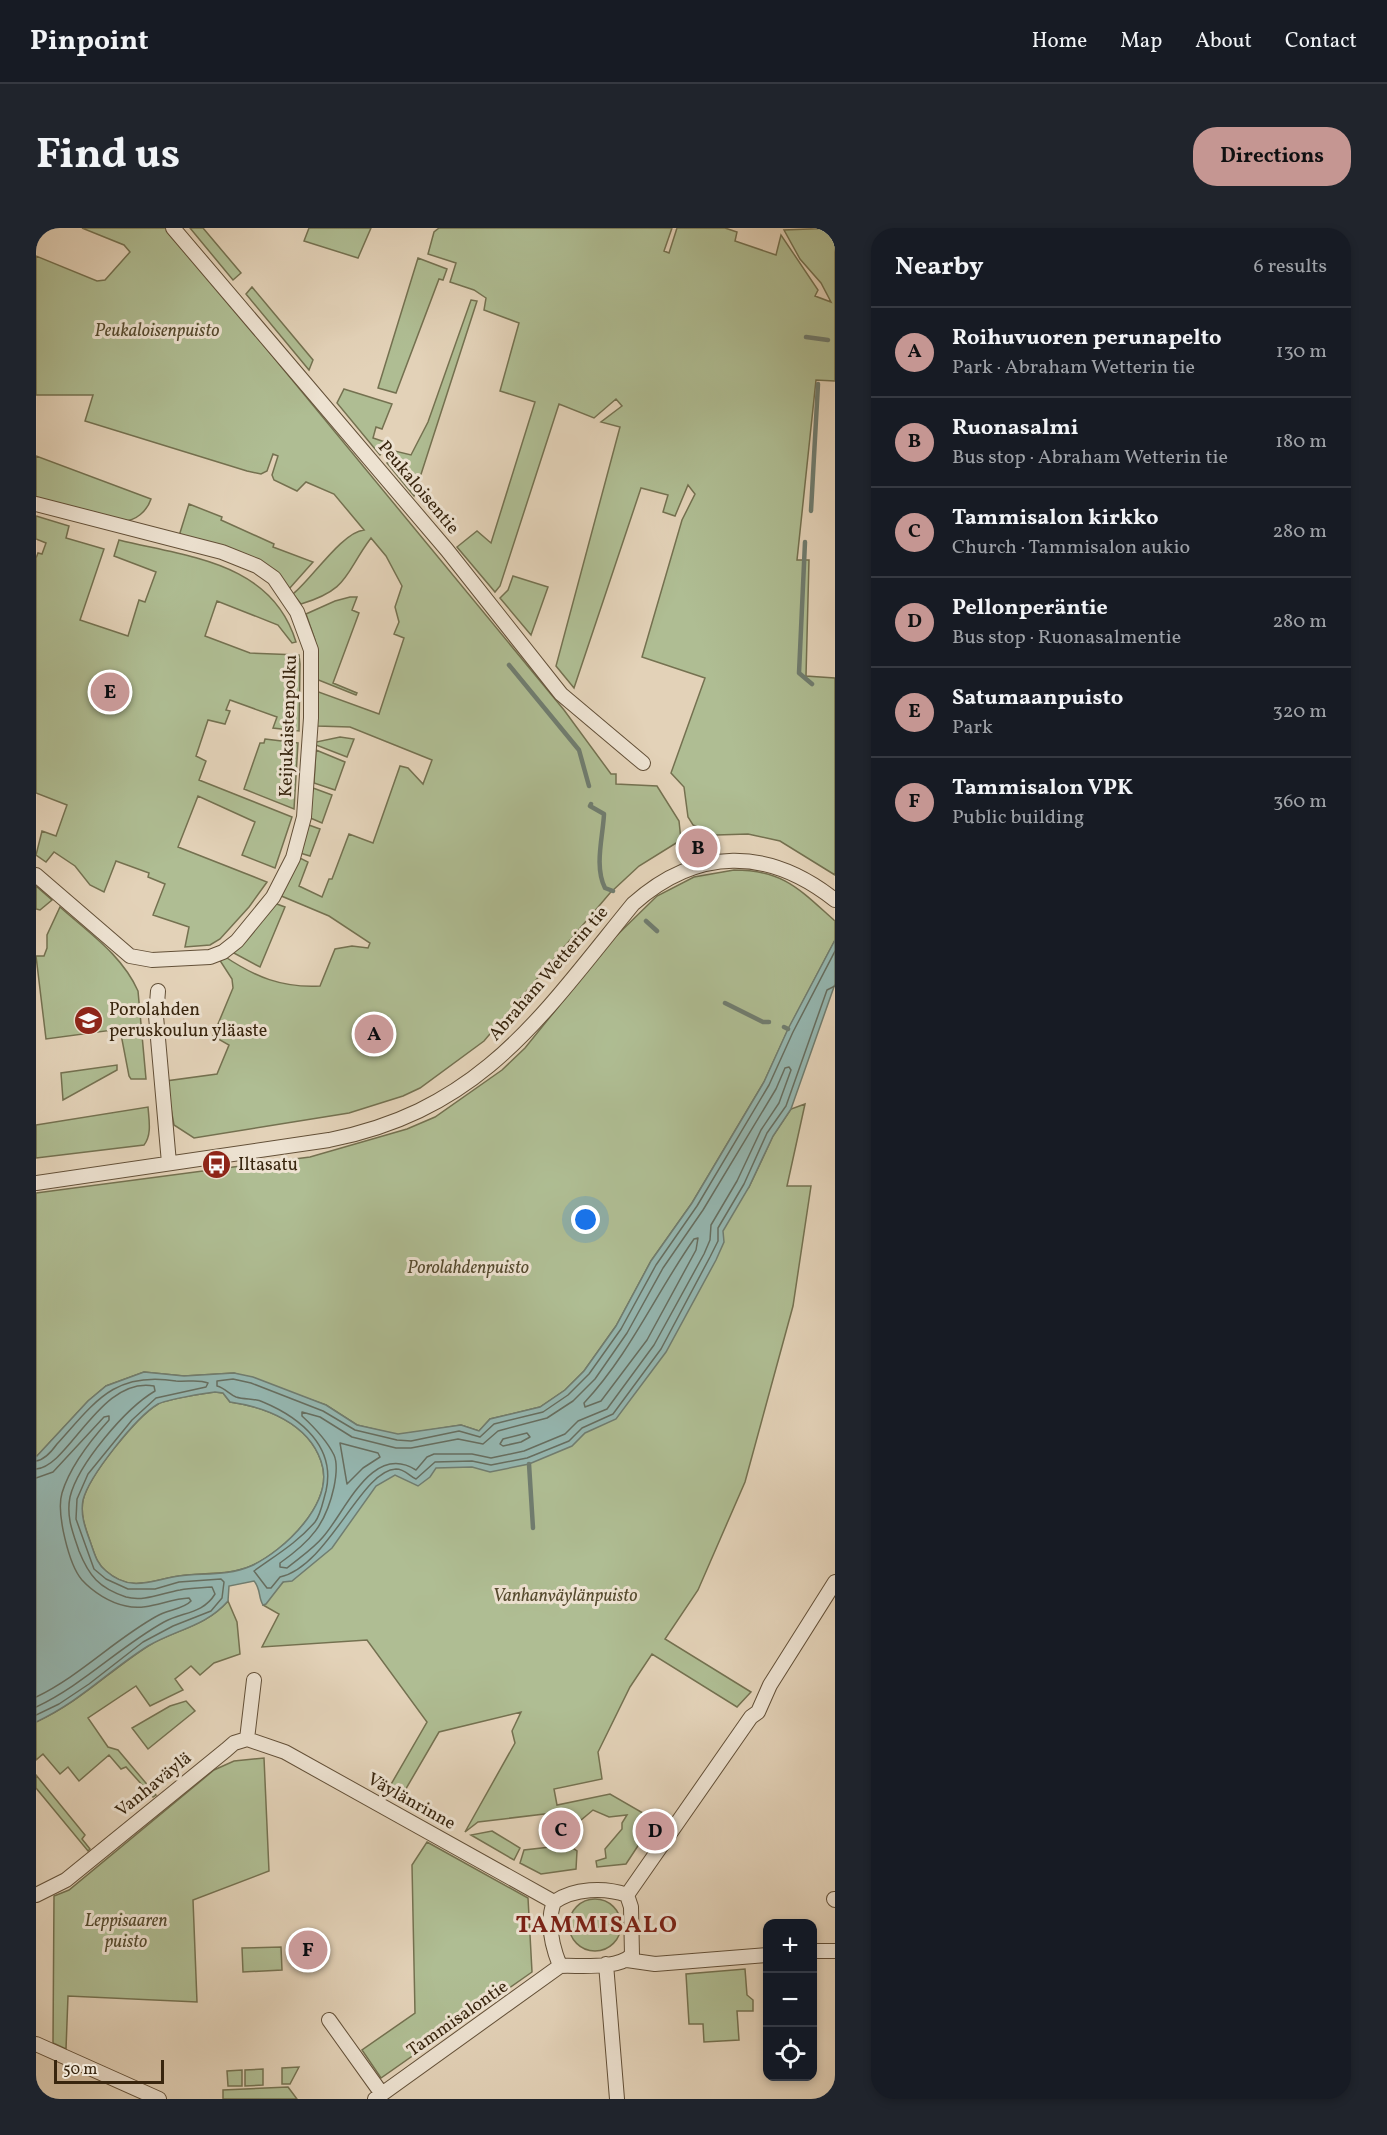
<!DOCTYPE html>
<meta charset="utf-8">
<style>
:root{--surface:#171b24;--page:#20242c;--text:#f1f3f6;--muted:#9ea1a6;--line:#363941;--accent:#c59692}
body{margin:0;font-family:Vollkorn,serif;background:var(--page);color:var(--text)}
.controls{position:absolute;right:18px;bottom:18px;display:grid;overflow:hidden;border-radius:12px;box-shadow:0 3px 9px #0003}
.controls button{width:54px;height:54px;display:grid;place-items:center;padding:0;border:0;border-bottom:2px solid var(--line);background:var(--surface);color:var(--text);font:30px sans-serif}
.scale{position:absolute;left:18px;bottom:15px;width:110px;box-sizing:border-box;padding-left:6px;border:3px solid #38250e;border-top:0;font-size:16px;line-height:21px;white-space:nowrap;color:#38250e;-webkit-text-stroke:4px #ede2d1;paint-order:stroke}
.you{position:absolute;left:550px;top:992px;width:21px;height:21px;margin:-15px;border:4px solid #fff;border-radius:50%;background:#1a73e8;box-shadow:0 0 0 9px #1a73e833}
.badge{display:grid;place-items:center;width:39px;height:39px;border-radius:50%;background:var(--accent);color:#111;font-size:20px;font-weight:700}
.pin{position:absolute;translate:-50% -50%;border:3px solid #fff;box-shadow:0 2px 6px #0006}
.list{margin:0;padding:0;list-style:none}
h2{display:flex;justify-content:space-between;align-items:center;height:78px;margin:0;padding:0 24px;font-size:26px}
h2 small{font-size:20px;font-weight:400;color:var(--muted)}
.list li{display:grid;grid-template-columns:39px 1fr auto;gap:18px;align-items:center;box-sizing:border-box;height:90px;padding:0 24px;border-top:2px solid var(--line)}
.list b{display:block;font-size:22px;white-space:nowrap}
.list p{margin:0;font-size:20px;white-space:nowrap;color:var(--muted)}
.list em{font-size:20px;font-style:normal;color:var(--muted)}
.icon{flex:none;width:33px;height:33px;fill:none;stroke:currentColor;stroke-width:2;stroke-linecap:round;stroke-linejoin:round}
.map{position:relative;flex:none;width:799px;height:1871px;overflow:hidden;border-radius:24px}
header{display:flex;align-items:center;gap:36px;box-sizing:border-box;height:84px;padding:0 30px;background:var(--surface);border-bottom:2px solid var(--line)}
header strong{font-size:28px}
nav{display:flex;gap:33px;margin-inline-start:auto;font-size:21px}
.intro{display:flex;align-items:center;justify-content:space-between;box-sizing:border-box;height:144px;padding:0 36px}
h1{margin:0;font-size:42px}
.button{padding:15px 27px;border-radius:24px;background:var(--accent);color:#111;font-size:21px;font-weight:700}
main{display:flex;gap:36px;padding:0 36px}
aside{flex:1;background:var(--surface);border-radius:24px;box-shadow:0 3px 9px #0003}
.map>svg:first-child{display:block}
.green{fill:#afbd93;stroke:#747150;stroke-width:1.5}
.water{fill:#95b7b1;stroke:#707d70;stroke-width:1.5;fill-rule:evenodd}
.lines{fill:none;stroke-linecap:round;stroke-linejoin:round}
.shore{stroke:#666e60;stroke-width:1.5}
.stream{stroke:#707d70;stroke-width:4.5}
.minor-casing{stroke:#635038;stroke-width:16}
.minor{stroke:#ede2d1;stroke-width:14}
.labels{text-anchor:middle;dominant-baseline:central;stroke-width:6;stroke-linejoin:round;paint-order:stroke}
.park-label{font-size:18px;font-style:italic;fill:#564b2f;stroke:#ede2d1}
.street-label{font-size:18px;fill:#38250e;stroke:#ede2d1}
.poi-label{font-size:18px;fill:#38250e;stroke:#ede2d1;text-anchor:start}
.district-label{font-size:24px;font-weight:bold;letter-spacing:1.5px;fill:#7a1f14;stroke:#ede2d1}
</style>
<header>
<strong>Pinpoint</strong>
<nav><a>Home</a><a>Map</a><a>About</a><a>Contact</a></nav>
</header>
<div class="intro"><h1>Find us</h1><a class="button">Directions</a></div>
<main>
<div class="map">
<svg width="799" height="1871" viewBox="0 0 799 1871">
<rect width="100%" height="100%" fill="#e3d2b8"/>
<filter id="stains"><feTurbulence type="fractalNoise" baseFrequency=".00333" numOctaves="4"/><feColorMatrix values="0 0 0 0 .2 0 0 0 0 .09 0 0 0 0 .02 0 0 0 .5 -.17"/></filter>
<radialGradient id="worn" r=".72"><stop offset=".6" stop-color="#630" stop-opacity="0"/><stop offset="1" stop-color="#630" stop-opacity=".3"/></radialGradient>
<path class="green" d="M 46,0 L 131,0 L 528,482 L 575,546 L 580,546 L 580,556 L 621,558 L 643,593 L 645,612 L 603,638 L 574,665 L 448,813 L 384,860 L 367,868 L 313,885 L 158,910 L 138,897 L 130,853 L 181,846 L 193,817 L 177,808 L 197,760 L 196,751 L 183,731 L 188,728 C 219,749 246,760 284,758 L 299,721 L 316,718 L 332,720 L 334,715 L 293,688 L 243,667 L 262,629 L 272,634 L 263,658 L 286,669 L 293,651 L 296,651 L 313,606 L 337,615 L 364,538 L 372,540 L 387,556 L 396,532 L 314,499 L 281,498 L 280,463 L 343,486 L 368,410 L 358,406 L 363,394 L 359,379 L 366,358 L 350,328 L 335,310 C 308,346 314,361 265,376 L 257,366 C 275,352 306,304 328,302 L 298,266 L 270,254 L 261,263 L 238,252 L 236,247 L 242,228 L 237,226 L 231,243 L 225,246 L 211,243 L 49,193 L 57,167 L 0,167 L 0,28 L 61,53 L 69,52 L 94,24 L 88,17 Z
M 154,0 L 167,0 L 205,45 L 197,52 Z
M 273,0 L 335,0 L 322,30 L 268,13 Z
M 403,0 L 636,0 L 628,23 L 633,25 L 641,0 L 689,0 L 701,4 L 699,13 L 740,27 L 745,7 L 782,62 L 779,68 L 795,74 L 785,55 L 764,31 L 748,2 L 799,0 L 799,153 L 780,152 L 761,332 L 773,332 L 770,448 L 799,450 L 799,647 L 744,613 L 712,606 L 680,607 L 657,597 L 652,589 L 648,559 L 635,545 L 669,450 L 606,429 L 646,292 L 659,266 L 652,257 L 639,288 L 627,284 L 632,267 L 605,260 L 538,460 L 520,438 L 584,199 L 565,194 L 586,178 L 580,171 L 558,190 L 523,176 L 464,358 L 459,364 L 421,319 L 441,303 L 455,315 L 499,174 L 464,163 L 483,95 L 448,82 L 450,70 L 438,62 L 414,54 L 420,35 L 392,26 L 398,4 Z
M 382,30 L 411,41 L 407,52 L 403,51 L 360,165 L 342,160 Z
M 216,59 L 277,132 L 273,142 L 210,66 Z
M 435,72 L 441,73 L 378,268 L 351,235 L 359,223 L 375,227 L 392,194 Z
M 308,161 L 356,176 L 346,201 L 340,199 L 337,210 L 352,215 L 344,227 L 301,175 Z
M 0,228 L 115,271 C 111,283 100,293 87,293 C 68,293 20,275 0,269 Z
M 153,276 L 186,289 L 185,292 L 238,316 L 237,319 L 277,334 L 253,361 L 225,335 L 212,327 L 143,308 Z
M 0,288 L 33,298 L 30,310 L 68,321 L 44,392 L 92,408 L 103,372 L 109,374 L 120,344 L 78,328 L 83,312 C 152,329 236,334 260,414 L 256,415 L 242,397 L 181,373 L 169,408 L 214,425 L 263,427 L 264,436 L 263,503 L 237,500 L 241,489 L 194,472 L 190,482 L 194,483 L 189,496 L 172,492 L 160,528 L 170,533 L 163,552 L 256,589 L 239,640 L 206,627 L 219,594 L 162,568 L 142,619 L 231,654 L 213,679 L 184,711 L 174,717 L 149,719 L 153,699 L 117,687 L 129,656 L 112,649 L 113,645 L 80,633 L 68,664 L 54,657 L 39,638 L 18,624 L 10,634 L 0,627 L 6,603 L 20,608 L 31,577 L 0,565 L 0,330 L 2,325 L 6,326 L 10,315 L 0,311 Z
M 477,348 L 512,359 L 495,407 L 464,370 L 472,362 Z
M 314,369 L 321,369 L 316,382 L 323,385 L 297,455 L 321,465 L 320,467 L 280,451 L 279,412 L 270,386 L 299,373 Z
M 304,509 L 318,511 L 311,529 L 280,517 L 280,514 Z
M 229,511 L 262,515 L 258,581 L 208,561 L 224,515 L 228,515 Z
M 280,522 L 309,534 L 299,562 L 278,555 Z
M 277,560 L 296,567 L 286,595 L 272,589 Z
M 270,596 L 284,601 L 274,628 L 264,625 Z
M 698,642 C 748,642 764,662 799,693 L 799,712 L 750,806 L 728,854 L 656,975 L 615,1033 L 580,1098 L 548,1143 L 529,1162 L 504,1179 L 454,1191 L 443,1203 L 425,1197 L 362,1207 L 321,1197 L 290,1177 L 198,1145 L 148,1148 L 108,1144 L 70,1158 L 52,1173 L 0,1229 L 0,965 L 274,929 L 371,901 L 399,889 L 466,842 L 489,820 L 577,711 L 621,668 L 658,649 Z
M 0,658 L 16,672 L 4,682 L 0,681 Z
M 238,675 L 249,679 L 224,739 L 196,724 Z
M 24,679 C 53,705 86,727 102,763 L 110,851 L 95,851 L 93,848 L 84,801 L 10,811 L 0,728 L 8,728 L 11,720 L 11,707 Z
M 81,837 L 81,842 L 27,872 L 25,845 Z
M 769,876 L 751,958 L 775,958 L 757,1078 L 709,1254 L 662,1362 L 629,1411 L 715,1464 L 701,1479 L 616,1426 L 594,1459 L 562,1524 L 566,1551 L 518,1561 L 521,1577 L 574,1566 L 619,1592 L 590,1636 L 561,1639 L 560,1633 L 570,1630 L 569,1621 L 586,1601 L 586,1595 L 591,1587 L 573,1589 L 557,1582 L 545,1592 L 534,1594 L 533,1583 L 442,1594 L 429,1604 L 479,1515 L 476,1503 L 485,1484 L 403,1504 L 364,1571 L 350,1565 L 391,1494 L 331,1412 L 226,1419 L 243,1386 L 227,1377 L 341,1247 L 487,1222 L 713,959 L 737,908 L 755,881 Z
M 112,879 C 113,892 116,907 108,917 L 0,930 L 0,897 Z
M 179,1164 L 187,1165 L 194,1174 C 229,1179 272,1195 285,1233 C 300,1274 248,1323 215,1338 C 192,1348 167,1344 143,1348 C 116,1352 95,1365 70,1343 C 61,1336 59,1327 55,1316 C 50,1301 44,1288 47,1272 C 53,1248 100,1189 122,1176 C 130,1172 168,1165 179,1164 Z
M 192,1373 L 201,1394 L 204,1426 L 178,1435 L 164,1447 L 155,1438 L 139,1451 L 147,1462 L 114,1478 L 100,1458 L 52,1490 L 72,1519 L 82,1522 L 120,1567 L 117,1569 L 90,1539 L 85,1541 L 73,1527 L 43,1553 L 32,1539 L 24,1546 L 7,1526 L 0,1532 L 0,1494 C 44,1474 73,1443 112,1418 C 141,1401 169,1399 192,1373 Z
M 150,1473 L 159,1483 L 112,1521 L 96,1500 L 134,1478 Z
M 228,1530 L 233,1643 L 157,1672 L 161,1774 L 32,1768 L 30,1821 L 17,1815 L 18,1668 L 33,1662 L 178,1542 L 198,1533 Z
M 0,1547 L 49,1607 L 46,1611 L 54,1621 L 52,1623 L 0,1560 Z
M 456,1603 L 484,1620 L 478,1632 L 435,1607 Z
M 391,1614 L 492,1670 L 496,1744 L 345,1850 L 326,1822 L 379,1785 L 376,1637 Z
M 532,1617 L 541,1623 L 540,1641 L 505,1646 L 484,1635 L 488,1622 Z
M533 1697a26 26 0 1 1 52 0a26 26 0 1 1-52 0Z
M 245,1719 L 246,1742 L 207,1744 L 206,1720 Z
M 709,1741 L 711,1767 L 717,1772 L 717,1783 L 701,1783 L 703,1812 L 668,1814 L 667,1796 L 653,1796 L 650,1746 Z
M 263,1839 L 254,1856 L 246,1856 L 246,1840 Z
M 227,1841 L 227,1857 L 209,1858 L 209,1842 Z
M 206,1842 L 206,1858 L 192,1858 L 191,1843 Z
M 252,1859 L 261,1871 L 187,1871 L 187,1862 Z"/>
<path class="water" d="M 799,712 L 799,756 L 755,881 L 737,908 L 713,959 L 687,1003 L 688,1014 L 680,1032 L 630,1124 L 580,1191 L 549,1205 L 536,1218 L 493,1236 L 454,1244 L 436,1239 L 400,1240 L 394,1249 L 382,1258 L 359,1247 L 340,1258 L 296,1320 L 256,1353 L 247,1354 L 230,1376 L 227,1377 C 222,1369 225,1361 218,1353 L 193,1358 L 192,1373 C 169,1399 141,1401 112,1418 C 72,1443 45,1473 0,1494 L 0,1229 L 52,1173 L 70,1158 L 108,1144 L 148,1148 L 198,1145 L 217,1149 L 290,1177 L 321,1197 L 362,1206 L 425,1197 L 443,1203 L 454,1191 L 504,1179 L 529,1162 L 548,1143 L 580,1098 L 615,1033 L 656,975 L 728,854 L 752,801 ZM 179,1164 L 187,1165 L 194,1174 C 229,1179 272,1195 285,1233 C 300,1274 248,1323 215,1338 C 192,1348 167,1345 143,1348 C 116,1352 95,1365 70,1343 C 61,1336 59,1327 55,1316 C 50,1302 44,1288 47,1272 C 53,1248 100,1189 122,1176 C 130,1172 168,1165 179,1164 Z"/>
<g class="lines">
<path class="shore" d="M 799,723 L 757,804 L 733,857 L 661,978 L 620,1037 L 585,1101 L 553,1146 L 532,1167 L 507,1184 L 458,1196 L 444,1209 L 423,1203 L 375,1213 L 361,1212 L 319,1202 L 287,1183 L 215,1155 L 197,1151 L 181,1153 L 181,1158 C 189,1160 193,1166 200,1169 C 209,1172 219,1170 227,1174 C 265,1190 300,1219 290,1263 C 287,1273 285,1286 279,1294 C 261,1315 240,1327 218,1343 L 231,1360 L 235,1360 L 244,1349 C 293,1338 325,1242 360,1241 C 369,1241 373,1248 380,1251 L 399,1234 L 436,1233 L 455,1237 L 491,1230 L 533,1213 L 546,1200 L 577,1186 L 625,1121 L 674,1029 L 682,1013 L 682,1000 L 708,956 L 731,905 L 750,878 L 791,762 L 799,758
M 753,839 L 755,842 L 743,875 L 725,902 L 701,953 L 675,997 L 674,1012 L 668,1026 L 618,1117 L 571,1181 L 542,1193 L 529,1206 L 488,1223 L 455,1230 L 436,1226 L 398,1226 L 391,1229 L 380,1242 C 336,1214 310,1283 287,1309 C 277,1321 263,1330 251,1340 L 244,1339 L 244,1335 C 275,1313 290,1296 298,1259 C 300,1249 302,1236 298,1227 C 290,1211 278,1199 266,1188 L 266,1184 L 284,1189 L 316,1209 L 360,1220 L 375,1220 L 422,1211 L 447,1216 L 462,1203 L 511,1190 L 537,1173 L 559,1151 L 591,1105 L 627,1040 L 667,982 L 740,861 L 749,840 Z
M 662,1010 L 660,1022 L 611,1112 L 565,1173 L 549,1179 L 548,1175 C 594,1126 620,1065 658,1011 Z
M 491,1205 L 494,1209 L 485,1214 L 467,1218 L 464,1216 L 467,1211 Z
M 304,1215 L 342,1225 L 344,1229 L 327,1240 L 311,1256 Z
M 0,1233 C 9,1232 16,1223 21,1216 C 59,1174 78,1143 140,1153 C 151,1154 163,1151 172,1155 L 170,1159 L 120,1170 L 96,1192 L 52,1246 L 41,1271 L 40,1291 L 58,1341 L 70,1351 L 92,1361 L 119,1361 L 143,1354 L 185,1351 L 188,1354 L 186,1370 L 175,1383 L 137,1398 L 107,1414 L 53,1456 L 23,1476 L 0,1487
M 0,1241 C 33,1239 64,1148 118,1158 L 119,1163 C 90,1180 42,1236 34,1269 C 30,1289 37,1305 43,1323 C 53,1348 63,1360 90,1369 C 108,1374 126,1365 144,1362 C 154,1360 165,1360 176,1359 L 179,1366 C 167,1386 146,1384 128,1394 C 83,1419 47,1457 0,1479
M 0,1250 L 17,1244 L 68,1189 L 73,1188 L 73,1192 C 54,1213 34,1238 26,1265 C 20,1285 33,1337 46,1352 C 57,1364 74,1375 90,1378 C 112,1383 131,1371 153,1370 L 155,1373 C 148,1381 131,1382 121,1388 C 79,1411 44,1448 0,1469"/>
<path class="stream" d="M 770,109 L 792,112
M 775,283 L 782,156
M 769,314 L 763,445 L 776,456
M 473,437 L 543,522 L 553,558
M 555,576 L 554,578 L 568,586 C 567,609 558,638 569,660 L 577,663
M 610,693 L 621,703
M 689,775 L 727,794 L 733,794
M 748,799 L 752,801
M 493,1236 L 497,1300"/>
<defs>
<path id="minor" d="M 137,0 L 411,322 L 525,466 L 607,535
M 0,276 L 186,324 L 221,338 L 238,350 L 261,384 L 275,422 L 275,490 L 268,589 L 257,630 L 237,669 L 201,713 L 187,724 L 174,729 L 116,732 L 94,728 L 0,647
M 122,763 L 120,788 L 133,935
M 0,955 L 293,912 C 445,882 505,789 597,676 C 661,619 732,619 799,672
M 211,1511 L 249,1524 L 518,1674
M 211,1511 L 218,1452
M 0,1667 L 30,1652 L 190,1522 L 198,1515 L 211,1511
M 591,1667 L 715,1489 L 722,1484 L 734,1457 L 799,1354
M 798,1671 L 799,1672
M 776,1723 L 799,1723
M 591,1732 L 619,1736 L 732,1727
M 570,1736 L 581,1871
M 524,1738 C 516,1718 510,1695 518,1674 C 538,1660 569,1659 591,1667
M 524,1738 C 544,1737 581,1742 596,1727 L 595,1679 L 591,1667
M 293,1792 L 346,1866
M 0,1816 L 123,1871
M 339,1871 L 524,1738"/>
</defs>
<use href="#minor" class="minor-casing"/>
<use href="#minor" class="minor"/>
</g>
<defs>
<symbol id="school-disc" viewBox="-11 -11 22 22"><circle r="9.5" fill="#8f2418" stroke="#ede2d1"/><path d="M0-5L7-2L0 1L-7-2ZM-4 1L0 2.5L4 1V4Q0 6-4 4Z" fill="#fff"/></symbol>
<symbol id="bus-disc" viewBox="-11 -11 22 22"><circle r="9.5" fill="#8f2418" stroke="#ede2d1"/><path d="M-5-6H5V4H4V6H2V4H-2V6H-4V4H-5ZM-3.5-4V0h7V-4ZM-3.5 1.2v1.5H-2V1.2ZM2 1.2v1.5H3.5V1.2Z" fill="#fff"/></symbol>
</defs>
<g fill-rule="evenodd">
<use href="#school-disc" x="36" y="776" width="33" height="33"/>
<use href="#bus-disc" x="164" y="920" width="33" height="33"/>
</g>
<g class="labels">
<g class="park-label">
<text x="121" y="103">Peukaloisenpuisto</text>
<text x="432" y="1040">Porolahdenpuisto</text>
<text x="529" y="1368">Vanhanväylänpuisto</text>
<text x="90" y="1693">Leppisaaren<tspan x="90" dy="21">puisto</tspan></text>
</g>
<g class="street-label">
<text transform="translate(382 260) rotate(50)">Peukaloisentie</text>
<text transform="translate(253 498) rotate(-88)">Keijukaistenpolku</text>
<text transform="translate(513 746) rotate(-49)">Abraham Wetterin tie</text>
<text transform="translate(118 1557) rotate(-39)">Vanhaväylä</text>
<text transform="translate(375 1574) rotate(29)">Väylänrinne</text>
<text transform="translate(422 1791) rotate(-35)">Tammisalontie</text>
</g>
<g class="poi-label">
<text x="73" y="782">Porolahden<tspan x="73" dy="21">peruskoulun yläaste</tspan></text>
<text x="202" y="937">Iltasatu</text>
</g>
<g class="district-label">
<text x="561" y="1698">TAMMISALO</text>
</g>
</g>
<rect width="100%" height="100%" filter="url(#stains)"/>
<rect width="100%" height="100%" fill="url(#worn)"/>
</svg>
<div class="controls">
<button>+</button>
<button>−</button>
<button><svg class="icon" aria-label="locate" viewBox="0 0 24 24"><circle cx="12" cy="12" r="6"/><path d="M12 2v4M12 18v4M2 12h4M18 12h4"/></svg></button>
</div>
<div class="scale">50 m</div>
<div class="you"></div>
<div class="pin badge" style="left:338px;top:806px">A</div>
<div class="pin badge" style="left:662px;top:620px">B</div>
<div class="pin badge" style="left:525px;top:1602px">C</div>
<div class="pin badge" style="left:619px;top:1603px">D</div>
<div class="pin badge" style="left:74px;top:464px">E</div>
<div class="pin badge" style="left:272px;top:1722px">F</div>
</div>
<aside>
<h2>Nearby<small>6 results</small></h2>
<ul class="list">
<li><span class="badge">A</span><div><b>Roihuvuoren perunapelto</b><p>Park · Abraham Wetterin tie</p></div><em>130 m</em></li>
<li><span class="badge">B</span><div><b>Ruonasalmi</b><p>Bus stop · Abraham Wetterin tie</p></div><em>180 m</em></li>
<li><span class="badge">C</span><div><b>Tammisalon kirkko</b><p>Church · Tammisalon aukio</p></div><em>280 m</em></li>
<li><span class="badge">D</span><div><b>Pellonperäntie</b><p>Bus stop · Ruonasalmentie</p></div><em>280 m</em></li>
<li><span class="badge">E</span><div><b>Satumaanpuisto</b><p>Park</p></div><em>320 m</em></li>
<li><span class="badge">F</span><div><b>Tammisalon VPK</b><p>Public building</p></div><em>360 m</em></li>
</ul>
</aside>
</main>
